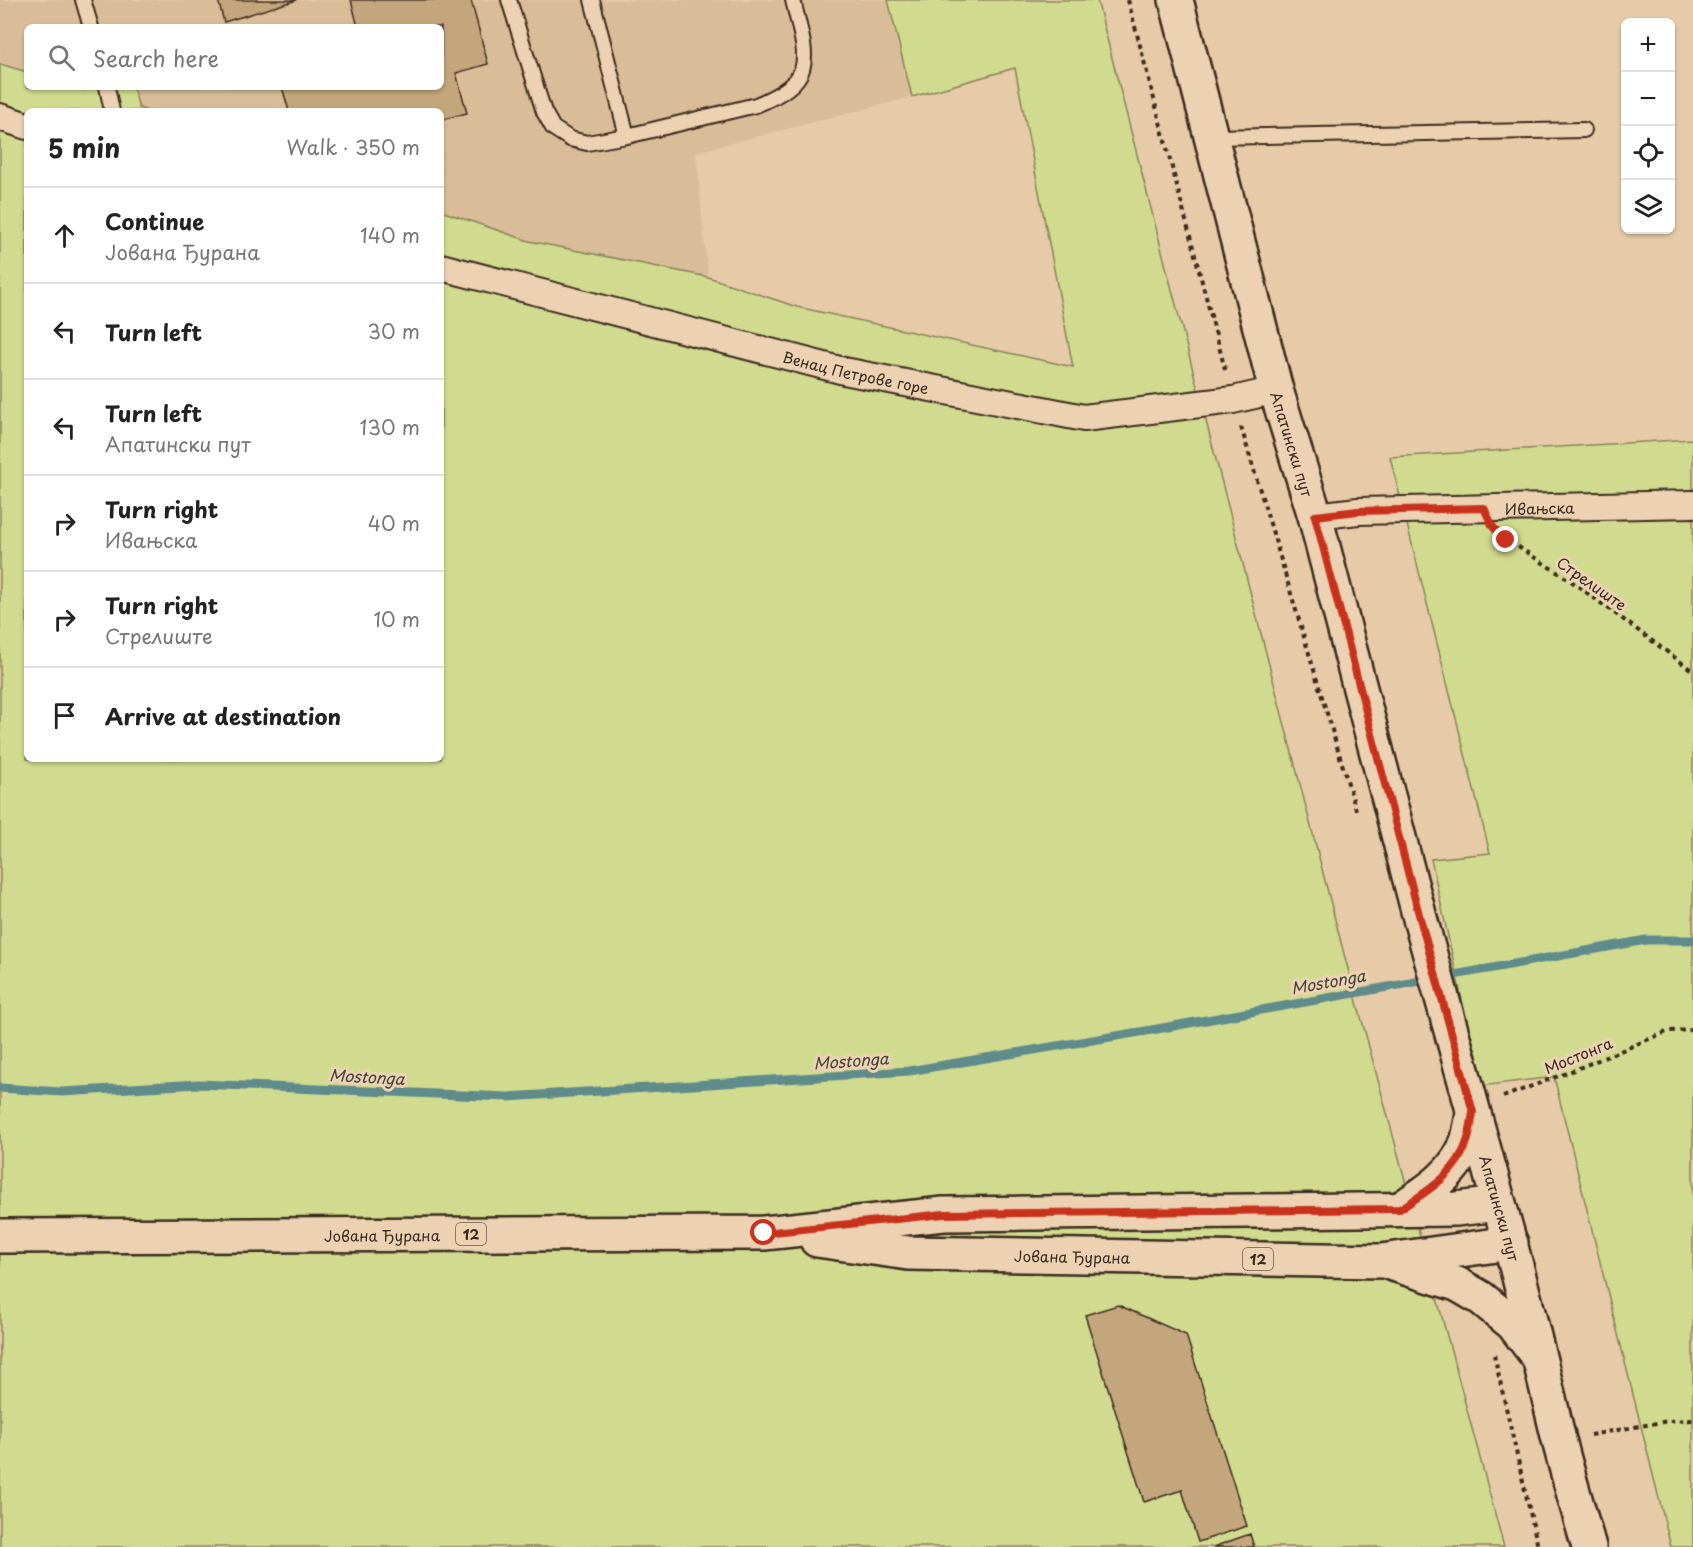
<!DOCTYPE html>
<meta charset="utf-8">
<style>
:root{--surface:#fff;--page:#f2f2f2;--text:#222;--muted:#767676;--line:#e0e0e0}
body{margin:0;font-family:"Playpen Sans",sans-serif;background:var(--page);color:var(--text)}
.controls{position:absolute;right:18px;top:18px;display:grid;overflow:hidden;border-radius:9px;box-shadow:0 2px 4px #0004}
.controls button{width:54px;height:54px;display:grid;place-items:center;padding:0;border:0;border-bottom:2px solid var(--line);background:var(--surface);color:var(--text);font:30px sans-serif}
.stop{position:absolute;width:18px;height:18px;margin:-14px;border:4px solid #c8321e;border-radius:50%;background:#fff}
.stop.end{background:#c8321e;border-color:#fff;box-shadow:0 2px 6px #0008}
.list{margin:0;padding:0;list-style:none}
h2{display:flex;justify-content:space-between;align-items:center;height:78px;margin:0;padding:0 24px;font-size:26px}
h2 small{font-size:20px;font-weight:400;color:var(--muted)}
.list li{display:grid;grid-template-columns:39px 1fr auto;gap:18px;align-items:center;box-sizing:border-box;height:96px;padding:0 24px;border-top:2px solid var(--line)}
.list b{display:block;font-size:22px;white-space:nowrap}
.list p{margin:0;font-size:20px;white-space:nowrap;color:var(--muted)}
.list em{font-size:20px;font-style:normal;color:var(--muted)}
.icon{flex:none;width:33px;height:33px;fill:none;stroke:currentColor;stroke-width:2;stroke-linecap:round;stroke-linejoin:round}
.map{position:relative;flex:none;width:1693px;height:1547px;overflow:hidden}
.search{position:absolute;background:var(--surface);box-shadow:0 2px 4px #0004;left:24px;top:24px;width:420px;height:66px;display:flex;align-items:center;gap:15px;box-sizing:border-box;padding:0 21px;border-radius:9px;color:var(--muted);font-size:22px}
.panel{position:absolute;background:var(--surface);box-shadow:0 2px 4px #0004;left:24px;top:108px;width:420px;height:654px;border-radius:9px}
.map>svg:first-child{display:block}
.built{fill:#d9bd98}
.green{fill:#d0db8f;stroke:#868256;stroke-width:1.5}
.lines{fill:none;stroke-linecap:round;stroke-linejoin:round}
.stream{stroke:#618b8b;stroke-width:9}
.building{fill:#c4a67d;stroke:#3b2a1e;stroke-width:1.5}
.lane-casing{stroke:#3b2a1e;stroke-width:18}
.street-casing{stroke:#3b2a1e;stroke-width:30}
.secondary-casing{stroke:#3b2a1e;stroke-width:38}
.primary-casing{stroke:#3b2a1e;stroke-width:38}
.path{stroke:#3b2a1e;stroke-width:4;stroke-dasharray:4.5 4.5;stroke-linecap:butt}
.lane{stroke:#ecd2b3;stroke-width:14}
.street{stroke:#ecd2b3;stroke-width:26}
.secondary{stroke:#ecd2b3;stroke-width:33}
.primary{stroke:#ecd2b3;stroke-width:33}
.route{stroke:#c8321e;stroke-width:8}
.labels{text-anchor:middle;dominant-baseline:central;stroke-width:6;stroke-linejoin:round;paint-order:stroke}
.shield{fill:#ecd2b3;stroke:#705c4b;stroke-width:1.5}
.shield-label{font-size:14px;font-weight:bold;fill:#3b2a1e}
.street-label{font-size:15px;fill:#3b2a1e;stroke:#ecd2b3}
.water-label{font-size:16px;font-style:italic;fill:#444239;stroke:#ecd2b3}
</style>
<div class="map">
<svg width="1693" height="1547" viewBox="0 0 1693 1547">
<rect width="100%" height="100%" fill="#e7cba8"/>
<filter id="ink" filterUnits="userSpaceOnUse"><feTurbulence type="fractalNoise" baseFrequency=".0167" numOctaves="2"/><feDisplacementMap in="SourceGraphic" scale="12" xChannelSelector="R" yChannelSelector="G"/><feConvolveMatrix kernelMatrix="1 2 1 2 8 2 1 2 1" color-interpolation-filters="sRGB"/></filter>
<g filter="url(#ink)">
<path class="built" d="M 0,0 L 888,0 L 912,97 L 696,152 L 708,277 L 529,241 L 441,211 L 441,111 L 147,111 L 139,108 L 133,87 L 441,87 L 441,27 L 27,27 L 27,72 L 0,64 Z"/>
<path class="green" d="M 888,0 L 1097,0 L 1344,954 L 1504,1547 L 0,1547 L 0,64 L 27,72 L 27,87 L 75,87 L 84,90 L 84,87 L 133,87 L 139,108 L 147,111 L 27,111 L 27,759 L 441,759 L 441,211 L 529,241 L 708,277 L 797,307 L 1073,367 L 1015,68 L 912,97 Z
M 1693,439 L 1693,1547 L 1671,1547 L 1554,1077 L 1481,1086 L 1431,859 L 1490,853 L 1390,457 Z"/>
<g class="lines">
<path class="stream" d="M 0,1088 L 62,1092 L 199,1084 L 508,1097 L 909,1071 L 1146,1031 L 1646,940 L 1693,940"/>
</g>
<path class="building" d="M 218,0 L 297,0 L 224,22 Z
M 351,0 L 471,0 L 488,64 L 456,73 L 467,113 L 441,120 L 441,111 L 289,111 L 282,87 L 441,87 L 441,27 L 358,27 Z
M 1118,1305 L 1186,1335 L 1247,1526 L 1198,1542 L 1182,1490 L 1144,1502 L 1085,1315 Z
M 1250,1534 L 1254,1547 L 1213,1547 Z"/>
<g class="lines">
<defs>
<path id="lane" d="M 83,0 L 91,27
M 509,0 L 544,112 L 553,128 L 570,139 L 587,143 L 627,136 L 756,105 C 820,79 806,57 793,0
M 592,0 L 627,136
M 107,87 L 112,111
M 1212,137 L 1584,130"/>
<g id="street">
<path d="M 0,117 L 27,126"/>
<path id="s1" d="M 441,267 L 844,371 L 1084,418 L 1233,400 L 1276,390"/>
<path id="s2" d="M 1315,516 L 1358,511 L 1693,504"/>
</g>
<g id="secondary">
<path id="s3" d="M 1176,0 L 1276,390 L 1315,516 L 1421,922 L 1499,1204"/>
</g>
<g id="primary">
<path d="M 1400,1209 C 1428,1191 1457,1173 1468,1139 C 1470,1130 1472,1121 1473,1112"/>
<path id="s4" d="M 0,1236 L 764,1233 L 944,1214 L 1456,1209 L 1499,1204 C 1522,1282 1540,1361 1559,1440 C 1568,1476 1579,1512 1589,1547"/>
<path id="s5" d="M 817,1240 L 908,1253 L 1381,1261 L 1511,1243"/>
<path d="M 1390,1263 L 1457,1284 L 1481,1298 L 1513,1324 L 1535,1353"/>
</g>
</defs>
<use href="#lane" class="lane-casing"/>
<use href="#street" class="street-casing"/>
<use href="#secondary" class="secondary-casing"/>
<use href="#primary" class="primary-casing"/>
<path class="path" d="M 1128,0 L 1226,373
M 1241,427 L 1356,810
M 1503,537 L 1571,581 L 1693,671
M 1503,1097 L 1564,1074 L 1669,1031 L 1693,1030
M 1494,1355 L 1538,1547
M 1590,1435 L 1668,1421 L 1693,1420"/>
<use href="#lane" class="lane"/>
<use href="#street" class="street"/>
<use href="#secondary" class="secondary"/>
<use href="#primary" class="primary"/>
</g>
</g>
<g class="lines" filter="url(#ink)">
<path class="route" d="M 764,1233 L 944,1214 L 1400,1209 C 1428,1191 1458,1173 1468,1139 C 1470,1130 1472,1121 1473,1112 L 1421,922 L 1315,516 L 1358,511 L 1484,508 L 1493,527 L 1506,540"/>
</g>
<g class="labels">
<g class="shield">
<rect x="456" y="1223" width="30" height="22" rx="4.5"/>
<rect x="1243" y="1248" width="30" height="22" rx="4.5"/>
</g>
<g class="shield-label">
<text x="471" y="1234">12</text>
<text x="1258" y="1259">12</text>
</g>
<g class="street-label">
<text stroke="none"><textPath href="#s1" startOffset="428">Венац Петрове горе</textPath></text>
<text stroke="none"><textPath href="#s3" startOffset="459">Апатински пут</textPath></text>
<text stroke="none"><textPath href="#s2" startOffset="225">Ивањска</textPath></text>
<text transform="translate(1592 583) rotate(35)">Стрелиште</text>
<text transform="translate(1578 1055) rotate(-22)">Мостонга</text>
<text transform="translate(1500 1208) rotate(74)">Апатински пут</text>
<text stroke="none"><textPath href="#s4" startOffset="382">Јована Ђурана</textPath></text>
<text stroke="none"><textPath href="#s5" startOffset="256">Јована Ђурана</textPath></text>
</g>
<g class="water-label">
<text transform="translate(1328 981) rotate(-10)">Mostonga</text>
<text transform="translate(851 1060) rotate(-4)">Mostonga</text>
<text transform="translate(367 1076) rotate(3)">Mostonga</text>
</g>
</g>
</svg>
<div class="controls">
<button>+</button>
<button>−</button>
<button><svg class="icon" aria-label="locate" viewBox="0 0 24 24"><circle cx="12" cy="12" r="6"/><path d="M12 2v4M12 18v4M2 12h4M18 12h4"/></svg></button>
<button><svg class="icon" aria-label="layers" viewBox="0 0 24 24"><path d="M12 4l9 5-9 5-9-5zM3 14l9 5 9-5"/></svg></button>
</div>
<div class="stop" style="left:764px;top:1233px"></div>
<div class="stop end" style="left:1506px;top:540px"></div>
<div class="search"><svg class="icon" aria-label="search" viewBox="0 0 24 24"><circle cx="10" cy="10" r="6"/><path d="M15 15l6 6"/></svg>Search here</div>
<section class="panel">
<h2>5 min<small>Walk · 350 m</small></h2>
<ul class="list">
<li><svg class="icon" aria-label="ahead" viewBox="0 0 24 24"><path d="M12 20V5M6 11l6-6 6 6"/></svg><div><b>Continue</b><p>Јована Ђурана</p></div><em>140 m</em></li>
<li><svg class="icon" aria-label="left" viewBox="0 0 24 24"><path d="M17 20v-9H6M10 6l-5 5 5 5"/></svg><div><b>Turn left</b></div><em>30 m</em></li>
<li><svg class="icon" aria-label="left" viewBox="0 0 24 24"><path d="M17 20v-9H6M10 6l-5 5 5 5"/></svg><div><b>Turn left</b><p>Апатински пут</p></div><em>130 m</em></li>
<li><svg class="icon" aria-label="right" viewBox="0 0 24 24"><path d="M7 20v-9h11M14 6l5 5-5 5"/></svg><div><b>Turn right</b><p>Ивањска</p></div><em>40 m</em></li>
<li><svg class="icon" aria-label="right" viewBox="0 0 24 24"><path d="M7 20v-9h11M14 6l5 5-5 5"/></svg><div><b>Turn right</b><p>Стрелиште</p></div><em>10 m</em></li>
<li><svg class="icon" aria-label="arrive" viewBox="0 0 24 24"><path d="M6 21V4h12l-3 4 3 4H6"/></svg><div><b>Arrive at destination</b></div></li>
</ul>
</section>
</div>
